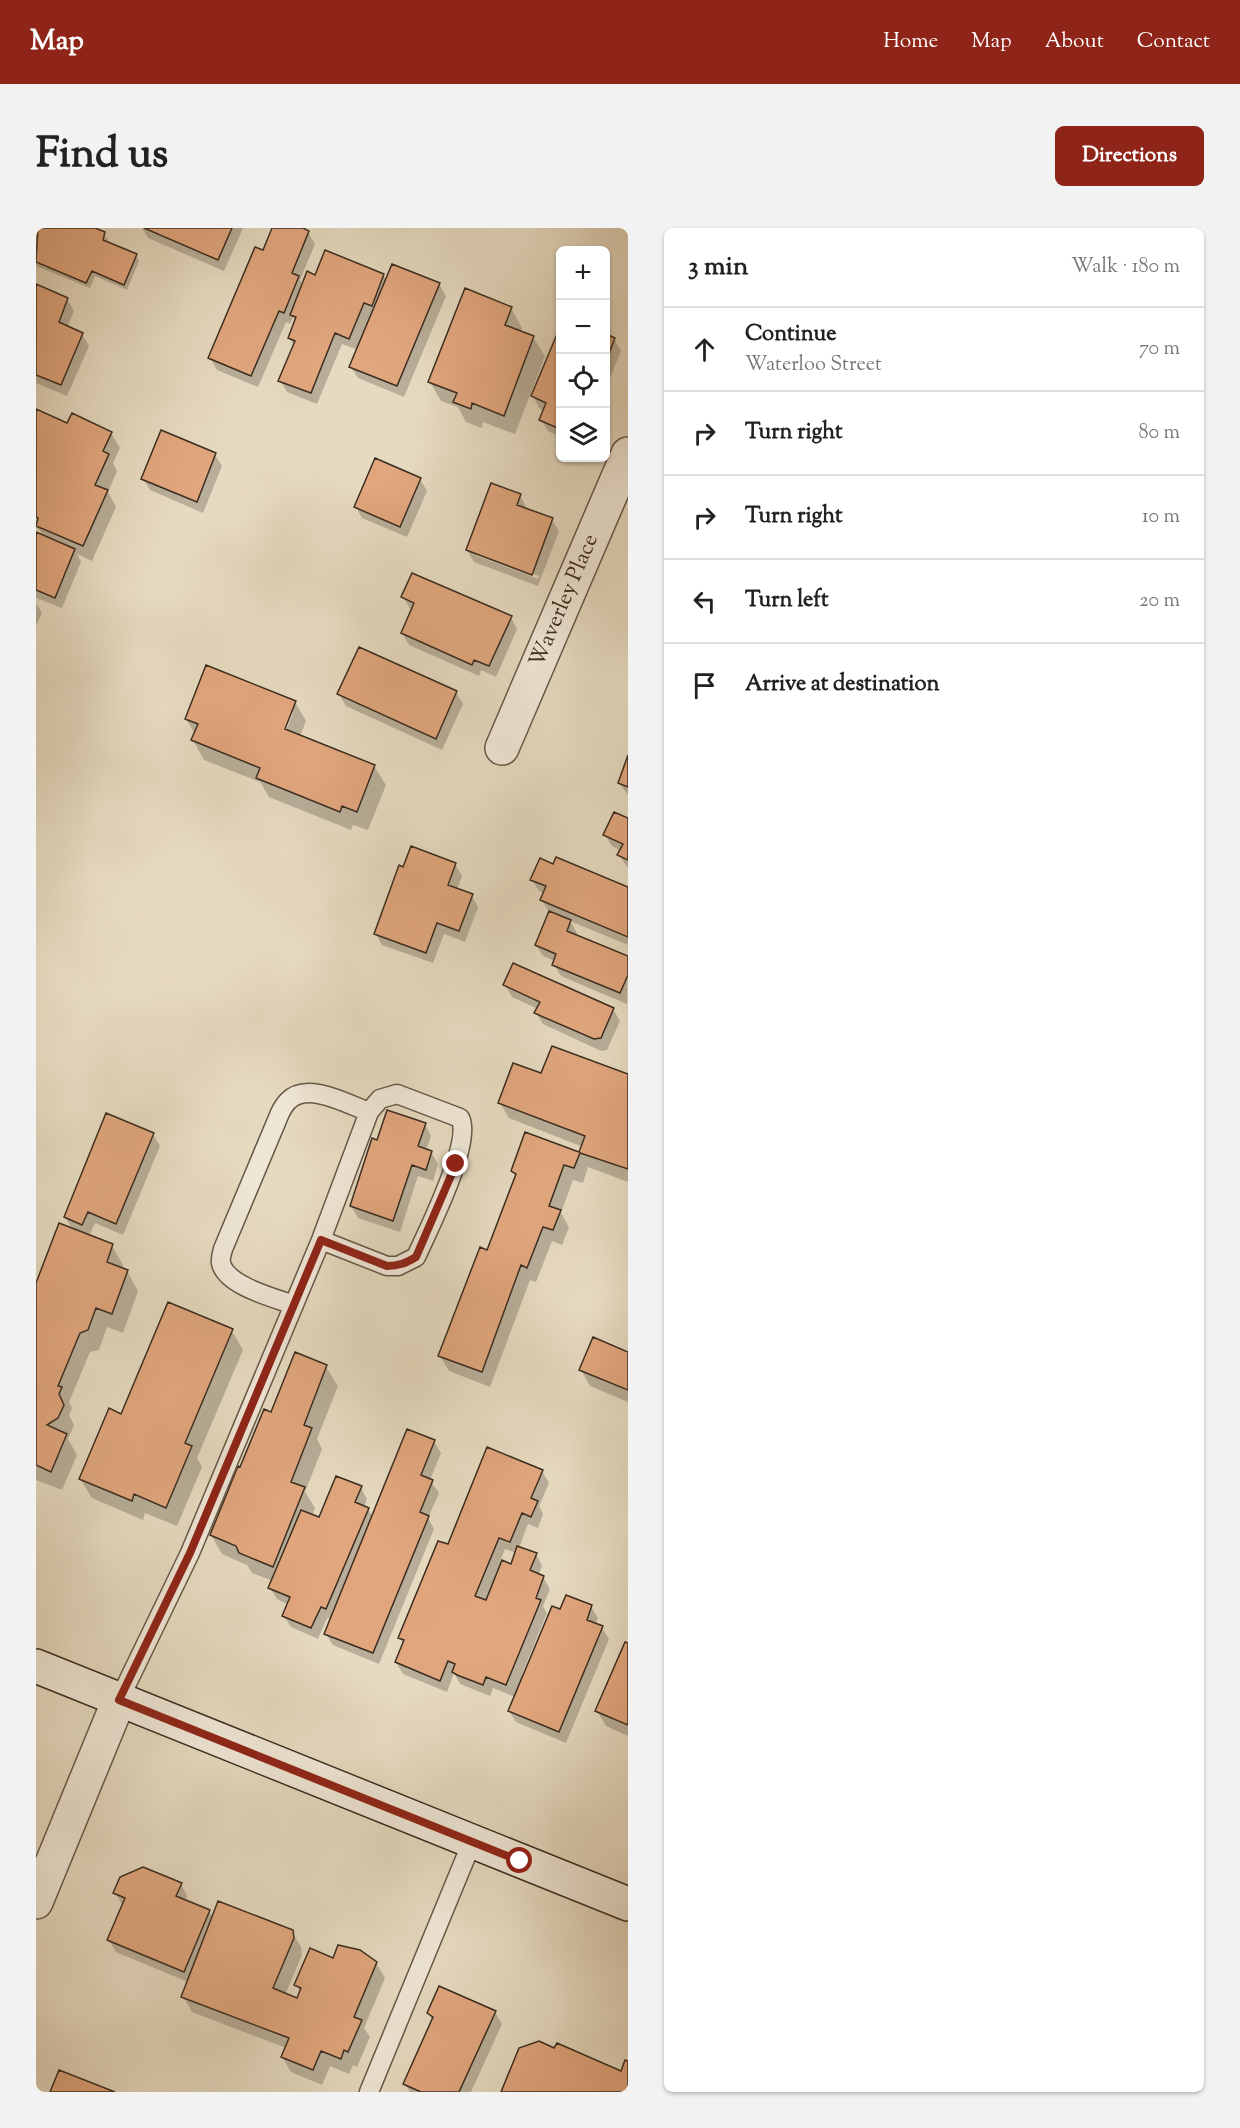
<!DOCTYPE html>
<meta charset="utf-8">
<style>
:root{--surface:#fff;--page:#f2f2f2;--text:#222;--muted:#767676;--line:#e0e0e0;--accent:#8f2418}
body{margin:0;font-family:"Sorts Mill Goudy",serif;background:var(--page);color:var(--text)}
.controls{position:absolute;right:18px;top:18px;display:grid;overflow:hidden;border-radius:9px;box-shadow:0 2px 4px #0004}
.controls button{width:54px;height:54px;display:grid;place-items:center;padding:0;border:0;border-bottom:2px solid var(--line);background:var(--surface);color:var(--text);font:30px sans-serif}
.stop{position:absolute;width:18px;height:18px;margin:-14px;border:4px solid #8f2418;border-radius:50%;background:#fff}
.stop.end{background:#8f2418;border-color:#fff;box-shadow:0 2px 6px #0008}
.list{margin:0;padding:0;list-style:none}
h2{display:flex;justify-content:space-between;align-items:center;height:78px;margin:0;padding:0 24px;font-size:26px}
h2 small{font-size:20px;font-weight:400;color:var(--muted)}
.list li{display:grid;grid-template-columns:39px 1fr auto;gap:18px;align-items:center;box-sizing:border-box;height:84px;padding:0 24px;border-top:2px solid var(--line)}
.list b{display:block;font-size:22px;white-space:nowrap}
.list p{margin:0;font-size:20px;white-space:nowrap;color:var(--muted)}
.list em{font-size:20px;font-style:normal;color:var(--muted)}
.icon{flex:none;width:33px;height:33px;fill:none;stroke:currentColor;stroke-width:2;stroke-linecap:round;stroke-linejoin:round}
.map{position:relative;flex:none;width:592px;height:1864px;overflow:hidden;border-radius:9px}
header{display:flex;align-items:center;gap:36px;box-sizing:border-box;height:84px;padding:0 30px;background:var(--accent);color:#fff}
header strong{font-size:28px}
nav{display:flex;gap:33px;margin-inline-start:auto;font-size:21px}
.intro{display:flex;align-items:center;justify-content:space-between;box-sizing:border-box;height:144px;padding:0 36px}
h1{margin:0;font-size:42px}
.button{padding:15px 27px;border-radius:9px;background:var(--accent);color:#fff;font-size:21px;font-weight:700}
main{display:flex;gap:36px;padding:0 36px}
aside{flex:1;background:var(--surface);border-radius:9px;box-shadow:0 2px 4px #0004}
.map>svg:first-child{display:block}
.shadow{fill:#0003;fill-rule:evenodd}
.building{fill:#e1a67e;stroke:#3b2d1f;stroke-width:1.5}
.lines{fill:none;stroke-linecap:round;stroke-linejoin:round}
.lane-casing{stroke:#665847;stroke-width:21}
.street-casing{stroke:#665847;stroke-width:36}
.secondary-casing{stroke:#3b2d1f;stroke-width:36}
.lane{stroke:#efe7d6;stroke-width:18}
.street{stroke:#efe7d6;stroke-width:33}
.secondary{stroke:#efe7d6;stroke-width:33}
.route{stroke:#8f2418;stroke-width:8}
.labels{text-anchor:middle;dominant-baseline:central;stroke-width:5;stroke-linejoin:round;paint-order:stroke}
.street-label{font-size:22px;fill:#3b2d1f;stroke:#efe7d6}
</style>
<header>
<strong>Map</strong>
<nav><a>Home</a><a>Map</a><a>About</a><a>Contact</a></nav>
</header>
<div class="intro"><h1>Find us</h1><a class="button">Directions</a></div>
<main>
<div class="map">
<svg width="592" height="1864" viewBox="0 0 592 1864">
<rect width="100%" height="100%" fill="#e6dac0"/>
<filter id="stains"><feTurbulence type="fractalNoise" baseFrequency=".00333" numOctaves="4"/><feColorMatrix values="0 0 0 0 .2 0 0 0 0 .09 0 0 0 0 .02 0 0 0 .5 -.17"/></filter>
<radialGradient id="worn" r=".72"><stop offset=".6" stop-color="#630" stop-opacity="0"/><stop offset="1" stop-color="#630" stop-opacity=".3"/></radialGradient>
<path class="shadow" d="M 3,0 L 57,0 L 68,6 L 72,12 L 71,15 L 100,27 L 103,33 L 91,62 L 59,48 L 54,60 L 0,38 L 0,8 Z
M 106,0 L 207,0 L 188,43 L 112,10 Z
M 238,0 L 263,0 L 272,4 L 279,16 L 264,52 L 267,58 L 280,49 L 347,47 L 351,53 L 403,56 L 410,68 L 368,169 L 322,150 L 315,139 L 322,122 L 306,116 L 281,176 L 251,164 L 244,152 L 258,118 L 254,110 L 260,94 L 257,89 L 254,96 L 250,94 L 222,159 L 181,142 L 174,130 L 228,24 Z
M 0,58 L 31,71 L 38,83 L 31,100 L 46,106 L 53,118 L 31,168 L 0,155 Z
M 475,80 L 486,100 L 485,104 L 497,109 L 509,128 L 479,206 L 447,194 L 446,200 L 430,194 L 422,179 L 405,173 L 394,154 Z
M 524,103 L 524,209 L 512,203 L 505,191 L 509,183 L 503,180 L 497,168 Z
M 570,108 L 578,111 L 585,123 L 570,160 Z
M 0,182 L 32,197 L 75,205 L 84,220 L 77,235 L 81,243 L 72,264 L 80,279 L 56,333 L 41,326 L 45,334 L 26,380 L 0,370 L 0,306 L 8,309 L 3,301 L 0,300 Z
M 126,204 L 179,227 L 186,238 L 167,285 L 114,262 L 107,250 Z
M 384,251 L 391,263 L 371,309 L 326,290 L 320,279 Z
M 484,267 L 490,279 L 490,281 L 516,292 L 523,303 L 502,358 L 438,334 L 431,322 ZM 439,324 L 503,348 L 502,351 L 439,327 Z
M 367,369 L 475,390 L 481,401 L 460,449 L 445,442 L 443,448 L 373,417 L 366,405 L 377,382 L 374,381 Z
M 0,375 L 6,385 L 0,398 Z
M 420,464 L 427,476 L 406,522 L 310,478 L 303,466 Z
M 259,474 L 270,493 L 264,508 L 338,538 L 350,557 L 332,602 L 317,597 L 315,602 L 233,569 L 224,554 L 168,532 L 157,512 L 159,506 L 150,491 ZM 253,485 L 257,485 L 248,508 L 245,507 Z
M 592,531 L 592,567 L 583,555 Z
M 592,591 L 592,640 L 583,627 L 585,623 L 576,618 L 569,607 Z
M 419,636 L 426,648 L 421,662 L 436,668 L 442,679 L 429,714 L 408,706 L 397,735 L 346,717 L 340,706 L 368,641 Z
M 518,638 L 592,661 L 592,717 L 534,693 L 541,705 L 540,708 L 592,730 L 591,776 L 525,748 L 518,737 L 519,733 L 507,728 L 500,717 L 513,684 L 506,672 L 509,666 L 503,663 L 496,652 Z
M 469,757 L 577,781 L 584,793 L 571,822 L 565,823 L 507,796 L 500,785 L 502,781 L 476,769 Z
M 506,847 L 592,848 L 592,954 L 552,939 L 547,955 L 537,952 L 525,985 L 533,999 L 526,1017 L 516,1013 L 500,1054 L 494,1052 L 454,1159 L 413,1143 L 404,1128 L 452,1024 L 480,950 L 476,943 L 490,906 L 544,926 L 547,919 L 473,890 L 464,875 Z
M 389,896 L 395,908 L 390,923 L 395,924 L 402,936 L 397,953 L 382,948 L 364,1004 L 322,990 L 315,978 L 342,914 Z
M 117,906 L 124,918 L 87,1007 L 59,995 L 53,1008 L 76,1018 L 87,1037 L 86,1041 L 91,1043 L 102,1063 L 87,1105 L 71,1099 L 63,1122 L 54,1124 L 33,1174 L 36,1180 L 33,1187 L 38,1197 L 32,1211 L 41,1227 L 26,1262 L 0,1252 L 0,1059 L 37,1002 L 29,989 Z
M 196,1103 L 207,1122 L 161,1230 L 166,1239 L 141,1298 L 109,1285 L 107,1292 L 56,1270 L 44,1251 L 86,1188 Z
M 592,1125 L 592,1174 L 554,1158 L 545,1142 Z
M 290,1139 L 302,1158 L 281,1211 L 286,1221 L 269,1264 L 279,1280 L 276,1288 L 283,1291 L 325,1260 L 331,1271 L 328,1280 L 332,1281 L 337,1289 L 398,1213 L 405,1225 L 394,1252 L 403,1265 L 392,1290 L 398,1301 L 343,1436 L 297,1417 L 290,1406 L 296,1391 L 291,1390 L 282,1411 L 255,1399 L 248,1388 L 253,1377 L 241,1371 L 234,1360 L 237,1353 L 216,1345 L 211,1337 L 186,1326 L 175,1307 L 205,1241 L 236,1186 Z
M 506,1243 L 513,1255 L 503,1278 L 507,1286 L 502,1300 L 492,1296 L 483,1320 L 500,1326 L 506,1338 L 502,1348 L 507,1349 L 514,1361 L 507,1378 L 511,1385 L 486,1446 L 488,1447 L 525,1383 L 555,1379 L 562,1390 L 559,1397 L 566,1400 L 573,1411 L 530,1515 L 480,1494 L 473,1483 L 479,1469 L 457,1460 L 454,1468 L 424,1456 L 418,1445 L 411,1464 L 367,1446 L 360,1434 L 367,1416 L 364,1410 L 412,1318 ZM 469,1321 L 480,1325 L 476,1338 L 464,1333 Z
M 592,1416 L 592,1508 L 570,1498 L 561,1483 Z
M 145,1656 L 151,1668 L 149,1673 L 173,1683 L 177,1690 L 256,1704 L 265,1719 L 266,1727 L 249,1767 L 262,1772 L 265,1765 L 260,1757 L 298,1732 L 340,1735 L 349,1750 L 328,1800 L 334,1809 L 321,1839 L 317,1837 L 313,1846 L 294,1838 L 286,1857 L 255,1844 L 246,1829 L 250,1820 L 156,1784 L 147,1768 L 152,1754 L 80,1724 L 73,1712 L 87,1678 L 79,1665 Z
M 459,1784 L 466,1796 L 435,1864 L 374,1864 L 369,1856 L 397,1793 L 392,1785 Z"/>
<path class="building" d="M 2,0 L 59,0 L 69,4 L 67,12 L 101,26 L 88,57 L 56,43 L 50,55 L 0,34 Z
M 108,0 L 196,0 L 182,32 Z
M 236,0 L 267,0 L 273,3 L 256,45 L 263,48 L 248,85 L 243,83 L 215,148 L 172,130 L 219,19 L 227,22 Z
M 289,22 L 348,46 L 336,78 L 328,75 L 313,111 L 299,105 L 275,165 L 242,153 L 259,113 L 252,110 L 260,89 L 254,87 L 271,43 L 279,47 Z
M 356,36 L 404,55 L 361,158 L 313,139 Z
M 0,56 L 32,70 L 23,94 L 47,105 L 25,157 L 0,147 Z
M 429,60 L 476,79 L 469,97 L 498,108 L 468,188 L 436,175 L 435,181 L 417,174 L 421,165 L 392,154 Z
M 524,99 L 524,201 L 503,192 L 510,175 L 495,168 Z
M 570,106 L 579,110 L 570,133 Z
M 0,181 L 31,195 L 36,185 L 76,204 L 67,223 L 73,226 L 59,257 L 72,262 L 47,318 L 0,298 L 2,290 L 0,289 Z
M 125,202 L 180,225 L 161,274 L 105,251 Z
M 339,230 L 385,250 L 364,299 L 318,279 Z
M 455,255 L 485,266 L 481,277 L 517,290 L 496,347 L 430,322 Z
M 0,304 L 39,321 L 19,370 L 0,362 Z
M 376,345 L 476,388 L 453,438 L 438,432 L 436,437 L 365,405 L 378,375 L 365,369 Z
M 323,419 L 421,463 L 400,511 L 301,466 Z
M 170,437 L 260,473 L 249,501 L 339,537 L 321,584 L 306,578 L 304,584 L 220,550 L 224,540 L 155,512 L 162,496 L 149,491 Z
M 592,527 L 592,559 L 582,555 Z
M 578,584 L 592,590 L 592,632 L 581,627 L 587,616 L 567,607 Z
M 375,618 L 420,635 L 412,657 L 437,666 L 423,703 L 401,695 L 390,725 L 338,706 L 363,637 L 367,639 Z
M 520,629 L 592,659 L 592,709 L 504,672 L 510,658 L 494,652 L 504,630 L 517,636 Z
M 513,683 L 535,692 L 531,703 L 592,728 L 592,747 L 584,765 L 516,737 L 520,726 L 499,717 Z
M 477,735 L 578,780 L 565,810 L 558,811 L 498,785 L 504,774 L 467,757 Z
M 516,818 L 592,846 L 592,941 L 544,925 L 538,940 L 528,937 L 513,978 L 525,982 L 517,1002 L 507,999 L 491,1040 L 485,1037 L 446,1144 L 402,1128 L 444,1019 L 451,1022 L 480,946 L 475,943 L 489,904 L 543,924 L 549,908 L 462,875 L 477,835 L 505,845 Z
M 351,882 L 390,895 L 382,918 L 396,923 L 390,942 L 376,937 L 357,993 L 314,978 L 336,910 L 341,912 Z
M 70,885 L 118,905 L 80,996 L 52,984 L 46,997 L 28,989 Z
M 23,995 L 77,1016 L 71,1034 L 92,1042 L 76,1086 L 60,1080 L 52,1102 L 44,1105 L 22,1158 L 26,1159 L 23,1166 L 28,1177 L 22,1190 L 11,1197 L 31,1206 L 15,1244 L 0,1237 L 0,1055 Z
M 132,1074 L 197,1101 L 149,1215 L 156,1218 L 130,1280 L 98,1266 L 96,1273 L 43,1251 L 73,1180 L 85,1186 Z
M 557,1109 L 592,1124 L 592,1162 L 543,1142 Z
M 259,1124 L 291,1137 L 268,1197 L 276,1200 L 255,1254 L 269,1259 L 237,1339 L 203,1325 L 200,1318 L 174,1307 L 202,1238 L 204,1239 L 228,1181 L 235,1184 Z
M 371,1201 L 399,1212 L 385,1247 L 397,1252 L 384,1284 L 393,1288 L 337,1425 L 288,1406 Z
M 451,1219 L 507,1242 L 495,1270 L 502,1273 L 495,1289 L 486,1285 L 474,1314 L 463,1310 L 439,1368 L 450,1372 L 466,1332 L 475,1336 L 481,1318 L 501,1325 L 494,1342 L 508,1348 L 500,1370 L 505,1372 L 470,1457 L 450,1449 L 447,1457 L 421,1447 L 416,1444 L 419,1436 L 412,1433 L 404,1453 L 359,1434 L 368,1412 L 362,1410 L 402,1313 L 412,1316 Z
M 300,1248 L 326,1258 L 319,1274 L 333,1280 L 290,1381 L 285,1379 L 275,1400 L 246,1388 L 254,1369 L 232,1360 L 265,1282 L 283,1289 Z
M 530,1367 L 556,1377 L 551,1392 L 567,1398 L 523,1504 L 472,1483 L 516,1378 L 524,1381 Z
M 589,1414 L 592,1415 L 592,1497 L 559,1483 Z
M 107,1639 L 146,1655 L 140,1668 L 174,1682 L 148,1744 L 71,1712 L 89,1670 L 77,1665 L 84,1649 Z
M 182,1673 L 257,1702 L 258,1710 L 237,1760 L 261,1770 L 265,1760 L 258,1757 L 274,1720 L 297,1730 L 302,1717 L 324,1722 L 341,1734 L 318,1789 L 326,1792 L 312,1824 L 308,1822 L 305,1831 L 285,1823 L 277,1842 L 245,1829 L 253,1810 L 145,1769 Z
M 403,1758 L 460,1783 L 423,1864 L 385,1864 L 367,1856 L 397,1789 L 391,1785 Z
M 503,1813 L 518,1820 L 521,1815 L 585,1843 L 589,1832 L 592,1833 L 592,1864 L 465,1864 L 483,1820 Z
M 23,1842 L 79,1864 L 14,1864 Z"/>
<g class="lines">
<defs>
<path id="lane" d="M 258,1077 C 239,1070 190,1058 185,1035 C 184,1031 186,1025 187,1021 L 244,885 C 246,881 249,876 252,873 C 271,853 311,876 333,884
M 83,1472 L 154,1325 L 285,1012 L 333,884 L 344,871 L 361,866 L 424,890 C 437,914 392,1002 380,1029 L 362,1038 L 351,1038 L 285,1012
M 333,1864 L 436,1614"/>
<g id="street">
<path id="s1" d="M 466,520 L 592,226"/>
<path d="M 0,1674 L 83,1472"/>
</g>
<path id="secondary" d="M 0,1438 L 592,1676"/>
</defs>
<use href="#lane" class="lane-casing"/>
<use href="#street" class="street-casing"/>
<use href="#secondary" class="secondary-casing"/>
<use href="#lane" class="lane"/>
<use href="#street" class="street"/>
<use href="#secondary" class="secondary"/>
</g>
<g class="lines">
<path class="route" d="M 420,936 L 380,1029 C 370,1035 363,1038 351,1038 L 285,1012 L 154,1325 L 83,1472 L 484,1633"/>
</g>
<g class="labels">
<g class="street-label">
<text stroke="none"><textPath href="#s1" startOffset="160">Waverley Place</textPath></text>
</g>
</g>
<rect width="100%" height="100%" filter="url(#stains)"/>
<rect width="100%" height="100%" fill="url(#worn)"/>
</svg>
<div class="controls">
<button>+</button>
<button>−</button>
<button><svg class="icon" aria-label="locate" viewBox="0 0 24 24"><circle cx="12" cy="12" r="6"/><path d="M12 2v4M12 18v4M2 12h4M18 12h4"/></svg></button>
<button><svg class="icon" aria-label="layers" viewBox="0 0 24 24"><path d="M12 4l9 5-9 5-9-5zM3 14l9 5 9-5"/></svg></button>
</div>
<div class="stop" style="left:484px;top:1633px"></div>
<div class="stop end" style="left:420px;top:936px"></div>
</div>
<aside>
<h2>3 min<small>Walk · 180 m</small></h2>
<ul class="list">
<li><svg class="icon" aria-label="ahead" viewBox="0 0 24 24"><path d="M12 20V5M6 11l6-6 6 6"/></svg><div><b>Continue</b><p>Waterloo Street</p></div><em>70 m</em></li>
<li><svg class="icon" aria-label="right" viewBox="0 0 24 24"><path d="M7 20v-9h11M14 6l5 5-5 5"/></svg><div><b>Turn right</b></div><em>80 m</em></li>
<li><svg class="icon" aria-label="right" viewBox="0 0 24 24"><path d="M7 20v-9h11M14 6l5 5-5 5"/></svg><div><b>Turn right</b></div><em>10 m</em></li>
<li><svg class="icon" aria-label="left" viewBox="0 0 24 24"><path d="M17 20v-9H6M10 6l-5 5 5 5"/></svg><div><b>Turn left</b></div><em>20 m</em></li>
<li><svg class="icon" aria-label="arrive" viewBox="0 0 24 24"><path d="M6 21V4h12l-3 4 3 4H6"/></svg><div><b>Arrive at destination</b></div></li>
</ul>
</aside>
</main>
